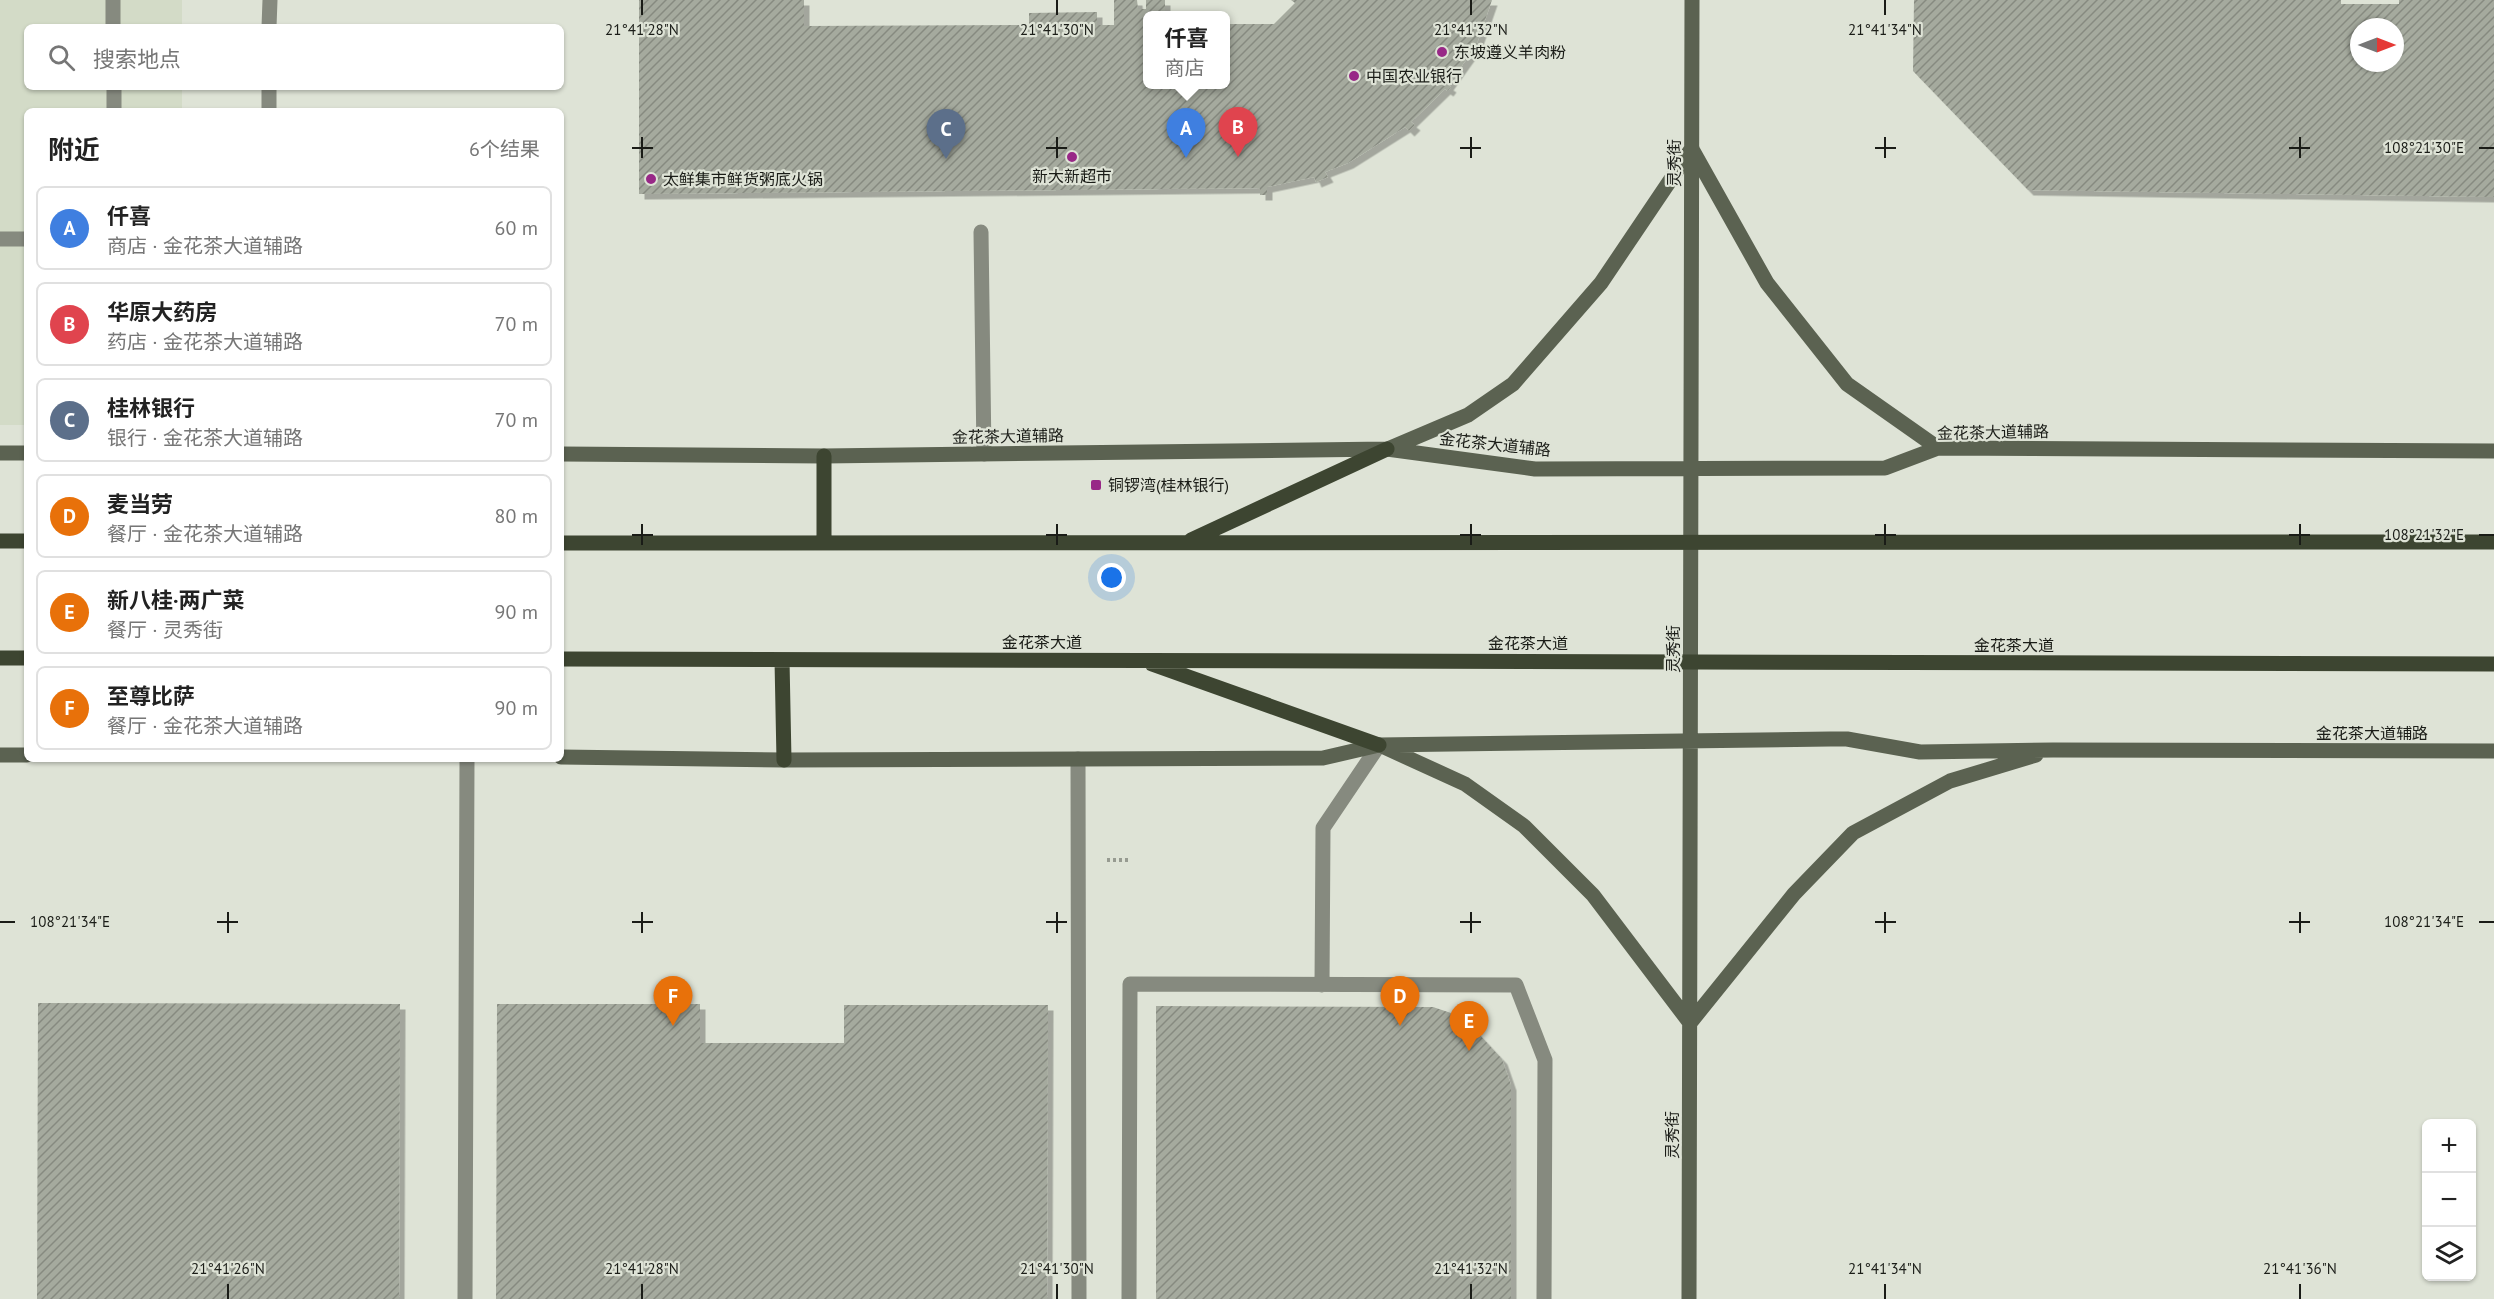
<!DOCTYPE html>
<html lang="zh">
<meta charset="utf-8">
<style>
:root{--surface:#fff;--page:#f2f2f2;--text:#222;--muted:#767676;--line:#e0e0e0;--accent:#111827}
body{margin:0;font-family:"PT Sans","Noto Sans SC",sans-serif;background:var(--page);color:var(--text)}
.controls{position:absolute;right:18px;bottom:18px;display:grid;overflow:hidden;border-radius:9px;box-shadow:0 2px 4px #0004}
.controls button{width:54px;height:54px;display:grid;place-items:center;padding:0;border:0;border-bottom:2px solid var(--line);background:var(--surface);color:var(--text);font:30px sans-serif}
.compass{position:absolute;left:2350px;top:18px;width:54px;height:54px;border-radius:50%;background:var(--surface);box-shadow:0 2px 4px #0004;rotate:90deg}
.you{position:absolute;left:1112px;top:578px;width:21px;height:21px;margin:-15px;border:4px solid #fff;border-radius:50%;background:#1a73e8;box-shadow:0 0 0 9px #1a73e833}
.badge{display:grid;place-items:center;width:39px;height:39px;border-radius:50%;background:var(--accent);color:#fff;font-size:20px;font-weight:700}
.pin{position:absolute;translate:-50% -50px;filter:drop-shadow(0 2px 3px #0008)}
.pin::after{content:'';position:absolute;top:32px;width:21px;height:18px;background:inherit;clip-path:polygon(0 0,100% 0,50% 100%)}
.popup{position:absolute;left:1143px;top:11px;width:87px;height:78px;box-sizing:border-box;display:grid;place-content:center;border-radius:9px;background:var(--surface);filter:drop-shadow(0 2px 4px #0005);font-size:20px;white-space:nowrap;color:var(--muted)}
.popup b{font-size:22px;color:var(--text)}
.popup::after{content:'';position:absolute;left:50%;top:100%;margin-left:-12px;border:12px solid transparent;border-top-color:var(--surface)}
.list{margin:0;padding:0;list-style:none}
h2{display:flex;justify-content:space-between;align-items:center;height:78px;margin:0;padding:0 24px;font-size:26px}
h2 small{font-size:20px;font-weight:400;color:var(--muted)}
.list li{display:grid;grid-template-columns:39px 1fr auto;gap:18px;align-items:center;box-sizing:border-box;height:84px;margin:0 12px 12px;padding:0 12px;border:2px solid var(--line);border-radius:9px}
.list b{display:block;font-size:22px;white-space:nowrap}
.list p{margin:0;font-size:20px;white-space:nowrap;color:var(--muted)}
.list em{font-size:20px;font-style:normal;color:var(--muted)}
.icon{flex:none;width:33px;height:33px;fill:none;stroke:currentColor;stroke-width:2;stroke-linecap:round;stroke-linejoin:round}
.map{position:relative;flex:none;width:2494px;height:1299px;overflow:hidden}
.search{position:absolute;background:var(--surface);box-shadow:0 2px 4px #0004;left:24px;top:24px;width:540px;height:66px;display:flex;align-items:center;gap:15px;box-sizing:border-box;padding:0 21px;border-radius:9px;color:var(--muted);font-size:22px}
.panel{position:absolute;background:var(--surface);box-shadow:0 2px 4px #0004;left:24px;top:108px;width:540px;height:654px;border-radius:9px}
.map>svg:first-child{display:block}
.built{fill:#d3dbc7}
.building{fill:url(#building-hatch);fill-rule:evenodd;filter:url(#shadow)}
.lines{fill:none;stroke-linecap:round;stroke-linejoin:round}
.path{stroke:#979b91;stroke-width:4;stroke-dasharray:3 3;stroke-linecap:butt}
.lane{stroke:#868a7f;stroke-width:15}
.street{stroke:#868a7f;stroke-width:15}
.secondary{stroke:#5b6251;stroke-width:15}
.primary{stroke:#3d4531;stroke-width:15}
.ticks{fill:none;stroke:#1a1c17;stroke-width:2}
.poi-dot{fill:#982887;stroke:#dee3d6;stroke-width:2}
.labels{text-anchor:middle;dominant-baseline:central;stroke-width:4.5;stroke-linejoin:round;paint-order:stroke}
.poi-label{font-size:16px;fill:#1a1c17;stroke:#dee3d6;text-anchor:start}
.street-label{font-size:16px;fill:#1a1c17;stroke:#dee3d6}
.ticks-label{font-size:15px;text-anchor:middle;fill:#1a1c17;stroke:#dee3d6;stroke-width:4.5;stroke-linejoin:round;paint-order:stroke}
</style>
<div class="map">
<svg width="2494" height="1299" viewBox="0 0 2494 1299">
<defs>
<pattern id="building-hatch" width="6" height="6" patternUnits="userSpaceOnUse" patternTransform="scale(1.5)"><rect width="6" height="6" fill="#a5aa9e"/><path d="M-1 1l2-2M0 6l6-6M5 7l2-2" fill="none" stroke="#868a80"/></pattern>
<filter id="shadow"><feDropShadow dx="5.5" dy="5.5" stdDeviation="0" flood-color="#0004"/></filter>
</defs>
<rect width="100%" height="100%" fill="#dee3d6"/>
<path class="built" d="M 0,0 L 182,0 L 182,27 L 27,27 L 27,87 L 182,87 L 182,111 L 27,111 L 27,425 L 0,425 Z"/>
<path class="building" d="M 639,0 L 804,0 L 804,26 L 1029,25 L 1029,13 L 1097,12 L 1097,25 L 1114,25 L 1114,0 L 1137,0 L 1138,9 L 1146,9 L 1146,0 L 1165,0 L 1165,15 L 1147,15 L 1147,84 L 1225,84 L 1225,24 L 1274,24 L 1295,3 L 1291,0 L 1492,0 L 1476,46 L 1448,85 L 1451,87 L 1448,91 L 1445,89 L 1411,122 L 1415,125 L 1409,131 L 1405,127 L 1348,163 L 1325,172 L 1328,177 L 1316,182 L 1314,177 L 1267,187 L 1267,195 L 1260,195 L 1260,188 L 639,194 Z
M 1914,0 L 2341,0 L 2341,4 L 2399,4 L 2399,0 L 2494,0 L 2494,197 L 2028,190 L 1913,71 ZM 2359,27 L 2395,27 L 2395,63 L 2359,63 Z
M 38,1003 L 400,1004 L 399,1299 L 37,1299 Z
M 497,1004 L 700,1004 L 700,1043 L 844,1043 L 844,1005 L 1048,1005 L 1047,1299 L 496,1299 Z
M 1156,1006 L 1433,1007 L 1463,1017 L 1502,1059 L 1511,1085 L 1511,1299 L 1156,1299 Z"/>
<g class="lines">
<path class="path" d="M 1107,860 L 1131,860"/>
<path class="lane" d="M 113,0 L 113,27
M 114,87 L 114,111
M 981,232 L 984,454
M 0,239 L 27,239
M 1078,759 L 1079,1299
M 1322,985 L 1323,828 L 1379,745
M 465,1299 L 467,759
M 1129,1299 L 1130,984 L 1516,985 L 1545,1060 L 1544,1299"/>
<path class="street" d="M 269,27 L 270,0
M 269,111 L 269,87"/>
<path class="secondary" d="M 1693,151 L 1767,283 L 1847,384 L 1938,448
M 1388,449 L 1468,415 L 1513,384 L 1601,283 L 1692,148
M 0,453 L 27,453
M 561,454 L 824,456 L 1387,449 L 1535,469 L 1885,468 L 1938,448 L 2494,451
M 1384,747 L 1465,784 L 1524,826 L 1593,895 L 1690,1023
M 0,755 L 27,755
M 561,757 L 784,760 L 1323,758 L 1379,745 L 1830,739 L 1847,739 L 1920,752 L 2053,750 L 2494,751
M 1690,1023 L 1794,894 L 1853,833 L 1950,781 L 2036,755
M 1689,1299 L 1692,0"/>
<path class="primary" d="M 824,456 L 824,543
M 1191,540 L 1387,449
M 0,541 L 27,541
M 561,543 L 2494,542
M 0,658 L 27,658
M 561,659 L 2494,664
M 782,660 L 784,760
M 1152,664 L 1379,745"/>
</g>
<path class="ticks" d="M 642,0 L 642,15M 1057,0 L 1057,15M 1471,0 L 1471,15M 1885,0 L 1885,15M 642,137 L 642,158M 1057,137 L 1057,158M 1471,137 L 1471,158M 1885,137 L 1885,158M 2300,137 L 2300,158M 632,148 L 653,148M 1046,148 L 1067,148M 1460,148 L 1481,148M 1875,148 L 1896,148M 2289,148 L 2310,148M 2479,148 L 2494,148M 642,524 L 642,545M 1057,524 L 1057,545M 1471,524 L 1471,545M 1885,524 L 1885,545M 2300,524 L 2300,545M 632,535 L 653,535M 1046,535 L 1067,535M 1460,535 L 1481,535M 1875,535 L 1896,535M 2289,535 L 2310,535M 2479,535 L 2494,535M 228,912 L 228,933M 642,912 L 642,933M 1057,912 L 1057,933M 1471,912 L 1471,933M 1885,912 L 1885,933M 2300,912 L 2300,933M 0,922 L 15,922M 217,922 L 238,922M 632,922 L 653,922M 1046,922 L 1067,922M 1460,922 L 1481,922M 1875,922 L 1896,922M 2289,922 L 2310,922M 2479,922 L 2494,922M 228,1284 L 228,1299M 642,1284 L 642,1299M 1057,1284 L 1057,1299M 1471,1284 L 1471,1299M 1885,1284 L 1885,1299M 2300,1284 L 2300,1299"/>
<g class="poi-dot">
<circle cx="1442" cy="52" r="6"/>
<circle cx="1354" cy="76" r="6"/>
<circle cx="1072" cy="157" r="6"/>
<circle cx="651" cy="179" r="6"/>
<rect x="1090" y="479" width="12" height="12" rx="3"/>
</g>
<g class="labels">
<g class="poi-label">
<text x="1454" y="52">东坡遵义羊肉粉</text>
<text x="1366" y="76">中国农业银行</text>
<text x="1072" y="176" text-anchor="middle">新大新超市</text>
<text x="663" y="179">太鲜集市鲜货粥底火锅</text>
<text x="1108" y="485">铜锣湾(桂林银行)</text>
</g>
<g class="street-label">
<text transform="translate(1674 163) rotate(-90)">灵秀街</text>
<text transform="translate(1993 432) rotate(-1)">金花茶大道辅路</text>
<text transform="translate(1008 436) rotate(-1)">金花茶大道辅路</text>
<text transform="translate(1495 444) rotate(6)">金花茶大道辅路</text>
<text x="1042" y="642">金花茶大道</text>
<text x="1528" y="643">金花茶大道</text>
<text x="2014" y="645">金花茶大道</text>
<text transform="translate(1673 649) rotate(-90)">灵秀街</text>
<text x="2372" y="733">金花茶大道辅路</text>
<text transform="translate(1672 1135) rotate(-90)">灵秀街</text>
</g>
</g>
<g class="ticks-label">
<text x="642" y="35">21°41'28"N</text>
<text x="1057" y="35">21°41'30"N</text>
<text x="1471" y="35">21°41'32"N</text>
<text x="1885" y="35">21°41'34"N</text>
<text x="2424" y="153">108°21'30"E</text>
<text x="2424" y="540">108°21'32"E</text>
<text x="2424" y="927">108°21'34"E</text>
<text x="70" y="927">108°21'34"E</text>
<text x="228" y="1274">21°41'26"N</text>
<text x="642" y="1274">21°41'28"N</text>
<text x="1057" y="1274">21°41'30"N</text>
<text x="1471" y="1274">21°41'32"N</text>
<text x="1885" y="1274">21°41'34"N</text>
<text x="2300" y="1274">21°41'36"N</text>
</g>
</svg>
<div class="controls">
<button>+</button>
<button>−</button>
<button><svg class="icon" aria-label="layers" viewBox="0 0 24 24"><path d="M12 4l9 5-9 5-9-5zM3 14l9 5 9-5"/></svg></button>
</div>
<svg class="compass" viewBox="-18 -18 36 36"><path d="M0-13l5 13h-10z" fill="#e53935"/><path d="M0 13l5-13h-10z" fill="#767676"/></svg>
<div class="you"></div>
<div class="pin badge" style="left:1186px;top:158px;background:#3f7fe0">A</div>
<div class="popup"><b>仟喜</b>商店</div>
<div class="pin badge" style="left:1238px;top:157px;background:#e0444e">B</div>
<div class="pin badge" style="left:946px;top:159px;background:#5c6f8a">C</div>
<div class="pin badge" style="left:1400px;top:1026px;background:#e8710a">D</div>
<div class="pin badge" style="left:1469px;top:1051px;background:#e8710a">E</div>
<div class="pin badge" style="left:673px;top:1026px;background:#e8710a">F</div>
<div class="search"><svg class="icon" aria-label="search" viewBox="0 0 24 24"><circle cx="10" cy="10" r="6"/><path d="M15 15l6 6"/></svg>搜索地点</div>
<section class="panel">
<h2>附近<small>6个结果</small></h2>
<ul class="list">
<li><span class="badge" style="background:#3f7fe0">A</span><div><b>仟喜</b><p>商店 · 金花茶大道辅路</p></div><em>60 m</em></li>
<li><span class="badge" style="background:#e0444e">B</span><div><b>华原大药房</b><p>药店 · 金花茶大道辅路</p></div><em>70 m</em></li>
<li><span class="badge" style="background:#5c6f8a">C</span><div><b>桂林银行</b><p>银行 · 金花茶大道辅路</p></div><em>70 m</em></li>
<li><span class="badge" style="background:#e8710a">D</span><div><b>麦当劳</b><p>餐厅 · 金花茶大道辅路</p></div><em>80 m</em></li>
<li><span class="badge" style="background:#e8710a">E</span><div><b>新八桂·两广菜</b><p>餐厅 · 灵秀街</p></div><em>90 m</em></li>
<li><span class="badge" style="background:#e8710a">F</span><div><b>至尊比萨</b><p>餐厅 · 金花茶大道辅路</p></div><em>90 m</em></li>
</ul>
</section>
</div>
